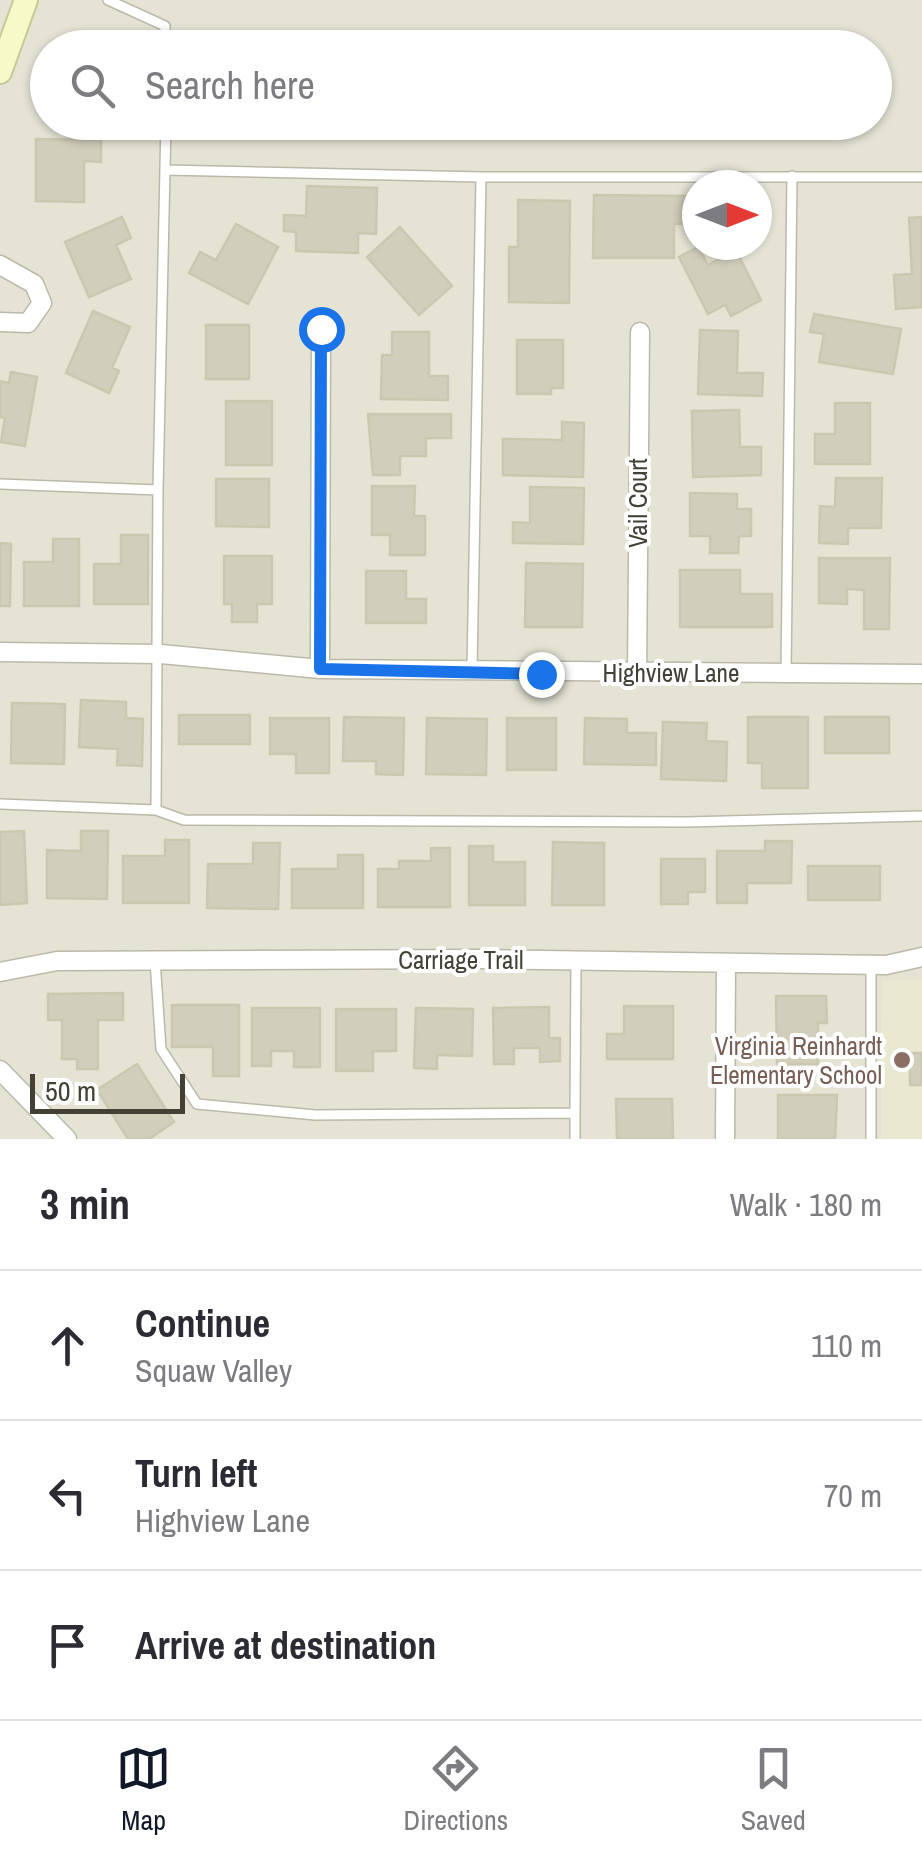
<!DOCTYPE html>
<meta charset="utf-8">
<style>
:root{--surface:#fff;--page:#f7f7f7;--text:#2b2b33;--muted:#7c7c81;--line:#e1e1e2;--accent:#111827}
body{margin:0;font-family:"Archivo Narrow",sans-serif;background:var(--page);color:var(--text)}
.compass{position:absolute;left:682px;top:170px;width:90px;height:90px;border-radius:50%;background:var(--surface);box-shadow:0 2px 8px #0004;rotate:90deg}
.scale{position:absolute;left:30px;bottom:25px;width:155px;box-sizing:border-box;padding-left:10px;border:5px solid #434136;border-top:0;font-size:28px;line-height:35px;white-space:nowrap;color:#434136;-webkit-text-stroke:8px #fff;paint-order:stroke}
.stop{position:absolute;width:30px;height:30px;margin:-22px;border:8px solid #1a73e8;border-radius:50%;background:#fff}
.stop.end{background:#1a73e8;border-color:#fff;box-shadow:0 2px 10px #0008}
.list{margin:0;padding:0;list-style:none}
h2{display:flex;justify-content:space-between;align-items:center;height:130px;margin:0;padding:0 40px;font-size:42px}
h2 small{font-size:32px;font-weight:400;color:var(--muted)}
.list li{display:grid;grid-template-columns:65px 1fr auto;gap:30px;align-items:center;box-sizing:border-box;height:150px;padding:0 40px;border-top:2px solid var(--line)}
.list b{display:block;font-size:38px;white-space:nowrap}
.list p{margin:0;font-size:32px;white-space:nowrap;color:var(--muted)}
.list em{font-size:32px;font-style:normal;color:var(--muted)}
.icon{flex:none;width:55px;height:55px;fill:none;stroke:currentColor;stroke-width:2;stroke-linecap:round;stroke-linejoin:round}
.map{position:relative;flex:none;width:922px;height:1139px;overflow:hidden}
.search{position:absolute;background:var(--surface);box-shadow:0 2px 8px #0004;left:30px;right:30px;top:30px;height:110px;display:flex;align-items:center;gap:25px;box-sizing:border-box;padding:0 35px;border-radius:55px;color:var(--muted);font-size:38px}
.sheet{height:580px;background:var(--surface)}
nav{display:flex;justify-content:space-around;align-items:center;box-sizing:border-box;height:140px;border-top:2px solid var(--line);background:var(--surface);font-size:28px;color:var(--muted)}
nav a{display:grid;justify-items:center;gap:5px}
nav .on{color:var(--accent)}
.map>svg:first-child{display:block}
.residential{fill:#e4e3d4;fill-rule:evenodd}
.education{fill:#e9e8d1}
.building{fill:#d1cebc;stroke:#cbc8b0;stroke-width:2.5}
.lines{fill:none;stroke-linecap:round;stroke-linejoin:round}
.lane-casing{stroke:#bbbaa9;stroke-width:12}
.street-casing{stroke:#bbbaa9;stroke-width:21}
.secondary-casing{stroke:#c9c998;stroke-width:26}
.lane{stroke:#fff;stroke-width:9}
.street{stroke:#fff;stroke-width:18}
.secondary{stroke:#f8f9c8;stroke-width:22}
.route{stroke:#1a73e8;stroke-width:12}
.education-dot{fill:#8d6e63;stroke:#fff;stroke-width:4}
.labels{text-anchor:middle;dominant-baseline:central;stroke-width:8;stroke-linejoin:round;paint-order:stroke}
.street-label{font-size:25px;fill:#434136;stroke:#fff}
.education-label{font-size:25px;fill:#785e54;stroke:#fff;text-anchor:end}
</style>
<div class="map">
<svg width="922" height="1139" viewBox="0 0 922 1139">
<rect width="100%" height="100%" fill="#f1f0e6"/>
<path class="residential" d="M 0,0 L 922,0 L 922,980 L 882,980 L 881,1139 L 0,1139 ZM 48,48 L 874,48 L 874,122 L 48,122 ZM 697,185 L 757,185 L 757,245 L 697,245 Z"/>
<path class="education" d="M 882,980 L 922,980 L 922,1139 L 881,1139 Z"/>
<path class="building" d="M 36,139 L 101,140 L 101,162 L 84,161 L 84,202 L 36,201 Z
M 307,186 L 377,188 L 376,234 L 358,233 L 358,253 L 296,251 L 296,232 L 284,231 L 284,215 L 306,216 Z
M 594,195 L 691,196 L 690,224 L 674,224 L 674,258 L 593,258 Z
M 518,200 L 570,201 L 569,303 L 509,302 L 509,247 L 518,247 Z
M 122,217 L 131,238 L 116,245 L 131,279 L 89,297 L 65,242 Z
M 922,217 L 922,307 L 896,309 L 894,275 L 912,274 L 909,218 Z
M 236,224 L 278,247 L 248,304 L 189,273 L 200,252 L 216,260 Z
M 400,227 L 452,286 L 419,315 L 367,257 Z
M 698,247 L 708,265 L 736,250 L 761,300 L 731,316 L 725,305 L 708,314 L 679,257 Z
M 93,311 L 130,327 L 112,368 L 119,371 L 109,393 L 66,373 Z
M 814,314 L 901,329 L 893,374 L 819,362 L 824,334 L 810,332 Z
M 206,325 L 249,325 L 249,379 L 206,379 Z
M 700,330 L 738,331 L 737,373 L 763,373 L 762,396 L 698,394 Z
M 392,332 L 429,332 L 429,376 L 448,376 L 448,400 L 381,399 L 382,355 L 392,355 Z
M 517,340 L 563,340 L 563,388 L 551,388 L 551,394 L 517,394 Z
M 11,372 L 37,377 L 25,446 L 1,442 L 5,418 L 0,417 L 0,381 L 9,383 Z
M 226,401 L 272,401 L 272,465 L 226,465 Z
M 835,403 L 870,403 L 870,464 L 815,464 L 815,434 L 835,434 Z
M 739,410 L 740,447 L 761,447 L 761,475 L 693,477 L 692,411 Z
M 368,414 L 451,414 L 451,438 L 426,438 L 426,456 L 400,456 L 400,475 L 373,475 Z
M 562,422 L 584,423 L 583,477 L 503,475 L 503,439 L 562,440 Z
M 836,478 L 882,478 L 881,528 L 848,528 L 848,544 L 819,543 L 820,506 L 835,507 Z
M 216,479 L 269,479 L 269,527 L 216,526 Z
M 372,486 L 415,486 L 414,516 L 425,516 L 425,555 L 390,555 L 390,535 L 372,535 Z
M 530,487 L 584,488 L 583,544 L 513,543 L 513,522 L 530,523 Z
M 690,493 L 737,494 L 737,509 L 751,509 L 751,536 L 739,536 L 738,553 L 710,553 L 710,536 L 690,536 Z
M 121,535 L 148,535 L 148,604 L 94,604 L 94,564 L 121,564 Z
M 53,539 L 79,539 L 79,606 L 24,606 L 24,562 L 53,562 Z
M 0,543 L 11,544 L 10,606 L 0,606 Z
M 224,556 L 272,556 L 272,604 L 257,604 L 257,622 L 232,622 L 232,604 L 224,604 Z
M 819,558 L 890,558 L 889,629 L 864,629 L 864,590 L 847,589 L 847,604 L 819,603 Z
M 526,563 L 583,564 L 582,627 L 525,627 Z
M 680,570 L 740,570 L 740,594 L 772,594 L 772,627 L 680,627 Z
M 366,571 L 406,571 L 406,599 L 426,599 L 426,623 L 366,623 Z
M 81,700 L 126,702 L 126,718 L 143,719 L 142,766 L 117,765 L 118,749 L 79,747 Z
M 12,703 L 65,704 L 64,764 L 11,763 Z
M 179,715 L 250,715 L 250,744 L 179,744 Z
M 344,717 L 404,718 L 403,775 L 376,774 L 376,761 L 343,761 Z
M 748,717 L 808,717 L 808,788 L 762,788 L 762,763 L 748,763 Z
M 825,717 L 889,717 L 889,753 L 825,753 Z
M 270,718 L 329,718 L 329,773 L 296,773 L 296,754 L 270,754 Z
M 427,718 L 487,719 L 486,775 L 426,774 Z
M 507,718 L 556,718 L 556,770 L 507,770 Z
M 585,718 L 627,719 L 627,733 L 656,733 L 656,765 L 584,764 Z
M 663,722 L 707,723 L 706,741 L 727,742 L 726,781 L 661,779 Z
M 24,831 L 27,903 L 0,905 L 0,832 Z
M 81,831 L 108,831 L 107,899 L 47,898 L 47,850 L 81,851 Z
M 165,840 L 189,840 L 189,903 L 123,903 L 123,856 L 165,856 Z
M 765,841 L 792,841 L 791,883 L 747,883 L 747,903 L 717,903 L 717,851 L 765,851 Z
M 553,842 L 604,843 L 604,905 L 552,905 Z
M 253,843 L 280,843 L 278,909 L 207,908 L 208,864 L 253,864 Z
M 469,846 L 493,846 L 493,862 L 525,862 L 525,905 L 469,905 Z
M 431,848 L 450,848 L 450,907 L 378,907 L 378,869 L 399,869 L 399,861 L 431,861 Z
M 338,855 L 363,855 L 363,908 L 292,908 L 292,869 L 338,869 Z
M 661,859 L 705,859 L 705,892 L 688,892 L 688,904 L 661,904 Z
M 808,866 L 880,866 L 880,900 L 808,900 Z
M 123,993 L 123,1020 L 98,1020 L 98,1069 L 77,1069 L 77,1059 L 62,1059 L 62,1020 L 48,1020 L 48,994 Z
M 776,996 L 826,996 L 827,1023 L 818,1023 L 818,1064 L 777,1064 Z
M 172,1005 L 239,1005 L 239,1076 L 213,1076 L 213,1047 L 172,1047 Z
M 624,1006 L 673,1006 L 673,1059 L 607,1059 L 607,1034 L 624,1034 Z
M 549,1007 L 549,1038 L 560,1038 L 560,1061 L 540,1062 L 540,1048 L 514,1048 L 514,1064 L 494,1064 L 493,1008 Z
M 252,1008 L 320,1008 L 320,1067 L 294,1067 L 294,1051 L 271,1051 L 271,1066 L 252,1066 Z
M 416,1008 L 473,1009 L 472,1056 L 437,1055 L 437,1069 L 414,1068 Z
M 336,1009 L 396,1009 L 396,1051 L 373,1051 L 373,1071 L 336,1071 Z
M 910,1053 L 922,1053 L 922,1085 L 910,1085 Z
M 137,1064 L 174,1122 L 149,1139 L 128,1139 L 97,1090 Z
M 778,1095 L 837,1095 L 835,1139 L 778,1139 Z
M 616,1099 L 672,1099 L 673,1139 L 617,1139 Z"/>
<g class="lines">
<defs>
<path id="lane" d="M 108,0 L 165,26 L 165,48
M 166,170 L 481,177 L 922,177
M 0,484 L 158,490 L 156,810 L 0,804
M 158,490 L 166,122
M 472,669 L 481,177
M 786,673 L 792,176
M 156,810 L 184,820 L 687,822 L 922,816
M 155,960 L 161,1049 L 197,1104 L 315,1115 L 575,1113 L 576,961
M 871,965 L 871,1139
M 575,1139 L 575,1113"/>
<path id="street" d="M 0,265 L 34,284 L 42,303 L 28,323 L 0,322
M 0,652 L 161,654 L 320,669 L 922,674
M 320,669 L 321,329
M 637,673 L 640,332
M 0,972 L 57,961 L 480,959 L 886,965 L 922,957
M 0,1070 L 67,1139
M 725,1139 L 726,963"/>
<path id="secondary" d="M 0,72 L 26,0"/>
</defs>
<use href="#lane" class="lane-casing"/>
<use href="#street" class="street-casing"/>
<use href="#secondary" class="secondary-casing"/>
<use href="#lane" class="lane"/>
<use href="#street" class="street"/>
<use href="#secondary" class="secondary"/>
</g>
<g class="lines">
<path class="route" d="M 321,329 L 320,669 L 541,674"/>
</g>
<circle class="education-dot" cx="902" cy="1060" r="10"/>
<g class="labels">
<g class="street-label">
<text transform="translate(638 503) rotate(-90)">Vail Court</text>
<text x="671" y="673">Highview Lane</text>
<text x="461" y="960">Carriage Trail</text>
</g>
<g class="education-label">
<text x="882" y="1046">Virginia Reinhardt<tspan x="882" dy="29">Elementary School</tspan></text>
</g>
</g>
</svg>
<svg class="compass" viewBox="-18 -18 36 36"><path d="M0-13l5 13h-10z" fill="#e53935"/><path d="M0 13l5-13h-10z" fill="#7c7c81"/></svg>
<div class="scale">50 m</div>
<div class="stop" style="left:321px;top:329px"></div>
<div class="stop end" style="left:541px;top:674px"></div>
<div class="search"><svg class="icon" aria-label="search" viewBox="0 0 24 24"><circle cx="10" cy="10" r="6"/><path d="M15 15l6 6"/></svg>Search here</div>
</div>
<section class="sheet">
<h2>3 min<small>Walk · 180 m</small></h2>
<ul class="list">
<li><svg class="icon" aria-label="ahead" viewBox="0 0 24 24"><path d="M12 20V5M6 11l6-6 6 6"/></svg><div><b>Continue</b><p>Squaw Valley</p></div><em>110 m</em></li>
<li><svg class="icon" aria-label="left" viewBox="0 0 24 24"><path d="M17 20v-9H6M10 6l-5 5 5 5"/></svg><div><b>Turn left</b><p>Highview Lane</p></div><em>70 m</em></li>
<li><svg class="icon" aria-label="arrive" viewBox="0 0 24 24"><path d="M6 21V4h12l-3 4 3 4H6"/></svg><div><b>Arrive at destination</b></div></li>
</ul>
</section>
<nav>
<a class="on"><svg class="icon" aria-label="map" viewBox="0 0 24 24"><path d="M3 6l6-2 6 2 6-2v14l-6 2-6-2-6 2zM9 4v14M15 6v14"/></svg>Map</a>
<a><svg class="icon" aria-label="directions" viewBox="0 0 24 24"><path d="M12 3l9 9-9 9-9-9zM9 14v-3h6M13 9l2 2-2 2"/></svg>Directions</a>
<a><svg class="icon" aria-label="saved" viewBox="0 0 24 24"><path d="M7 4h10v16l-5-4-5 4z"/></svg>Saved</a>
</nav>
